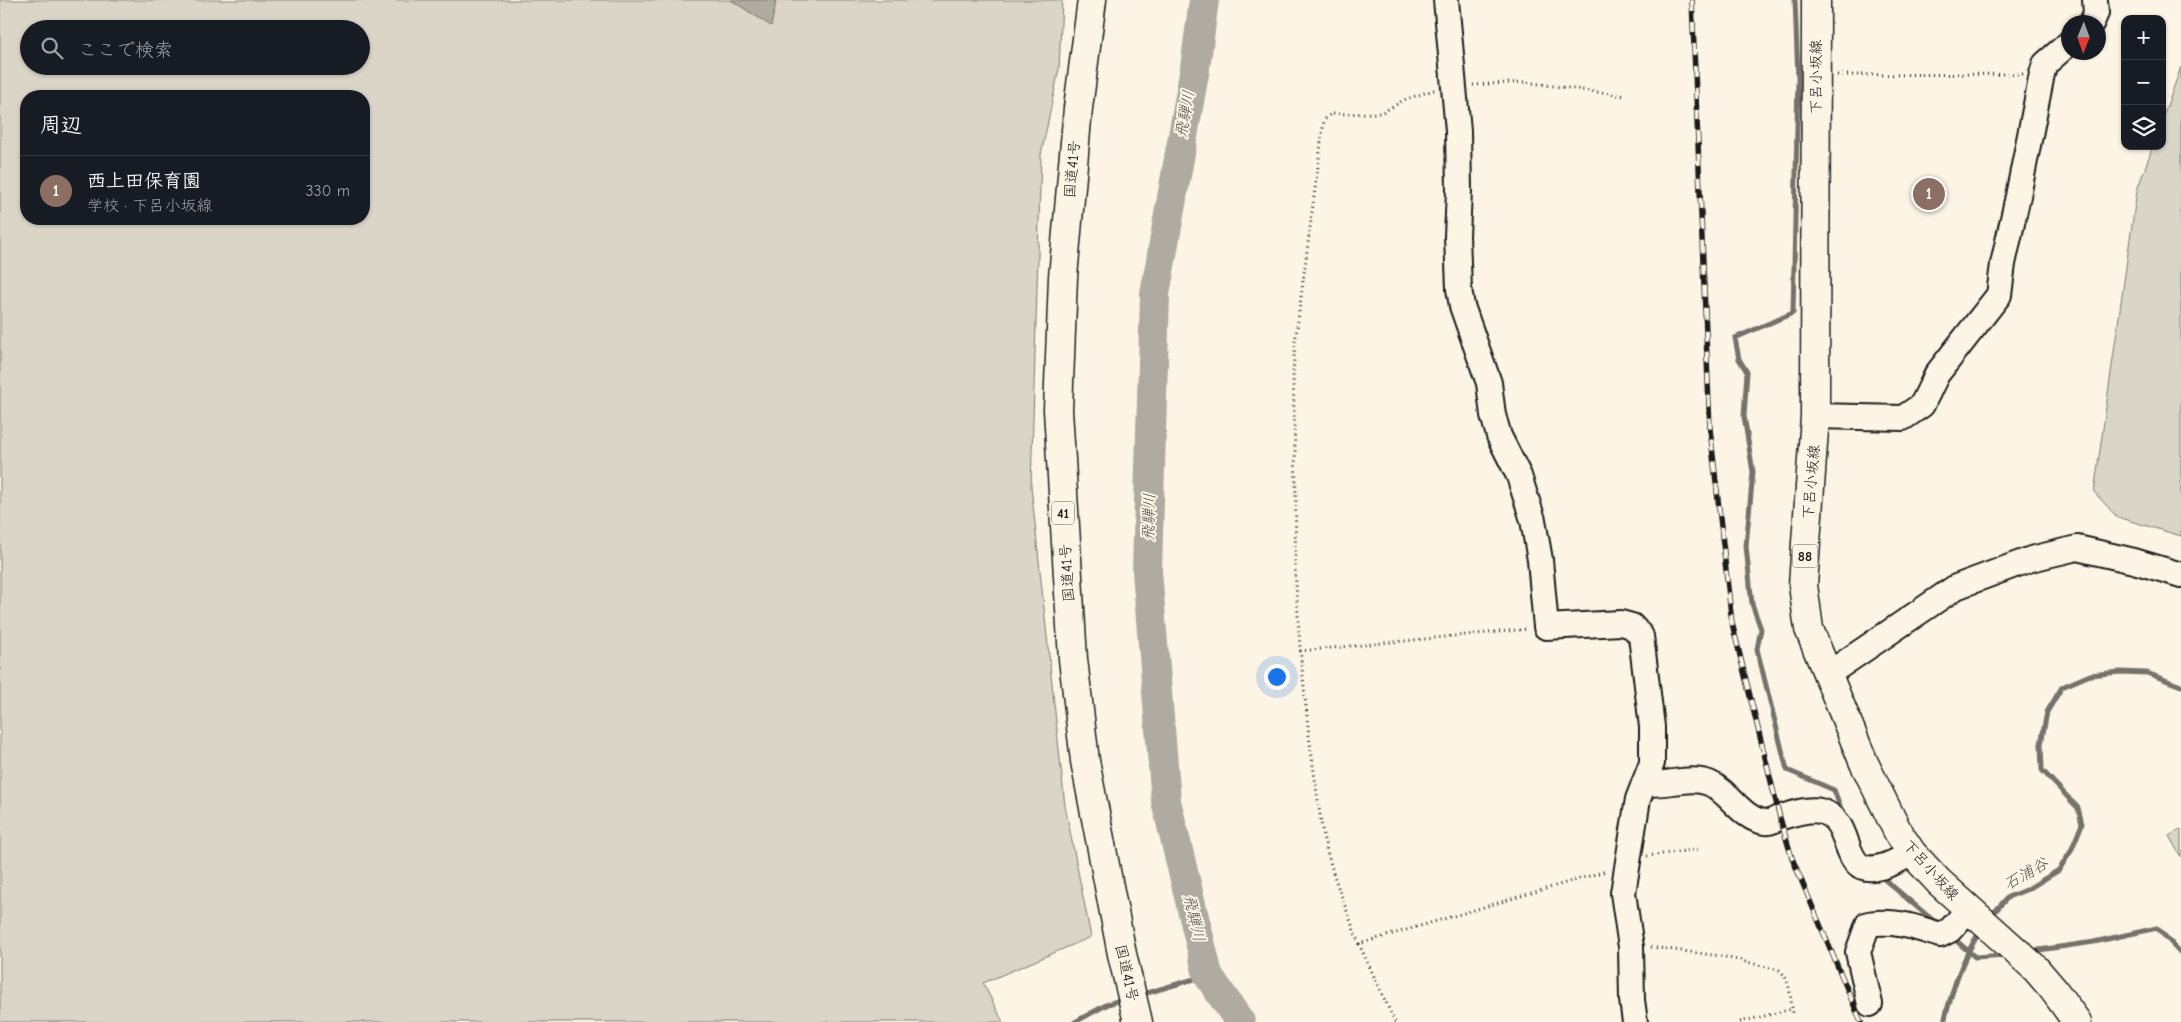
<!DOCTYPE html>
<html lang="ja">
<meta charset="utf-8">
<style>
:root{--surface:#171b24;--page:#242831;--text:#f1f3f6;--muted:#9ea1a6;--line:#363941;--accent:#919294}
body{margin:0;font-family:"Comic Neue","Klee One",sans-serif;background:var(--page);color:var(--text)}
.controls{position:absolute;right:15px;top:15px;display:grid;overflow:hidden;border-radius:10px;box-shadow:0 1px 4px #0004}
.controls button{width:45px;height:45px;display:grid;place-items:center;padding:0;border:0;border-bottom:1px solid var(--line);background:var(--surface);color:var(--text);font:25px sans-serif}
.compass{position:absolute;left:2061px;top:15px;width:45px;height:45px;border-radius:50%;background:var(--surface);box-shadow:0 1px 4px #0004;rotate:181deg}
.you{position:absolute;left:1276px;top:676px;width:18px;height:18px;margin:-12px;border:4px solid #fff;border-radius:50%;background:#1a73e8;box-shadow:0 0 0 8px #1a73e833}
.badge{display:grid;place-items:center;width:32px;height:32px;border-radius:50%;background:var(--accent);color:#fff;font-size:16px;font-weight:700}
.pin{position:absolute;translate:-50% -50%;border:2px solid #fff;box-shadow:0 1px 5px #0006}
.list{margin:0;padding:0;list-style:none}
h2{display:flex;justify-content:space-between;align-items:center;height:65px;margin:0;padding:0 20px;font-size:21px}
h2 small{font-size:16px;font-weight:400;color:var(--muted)}
.list li{display:grid;grid-template-columns:32px 1fr auto;gap:15px;align-items:center;box-sizing:border-box;height:70px;padding:0 20px;border-top:1px solid var(--line)}
.list b{display:block;font-size:19px;white-space:nowrap}
.list p{margin:0;font-size:16px;white-space:nowrap;color:var(--muted)}
.list em{font-size:16px;font-style:normal;color:var(--muted)}
.icon{flex:none;width:28px;height:28px;fill:none;stroke:currentColor;stroke-width:2;stroke-linecap:round;stroke-linejoin:round}
.map{position:relative;flex:none;width:2181px;height:1022px;overflow:hidden}
.search{position:absolute;background:var(--surface);box-shadow:0 1px 4px #0004;left:20px;top:20px;width:350px;height:55px;display:flex;align-items:center;gap:12px;box-sizing:border-box;padding:0 18px;border-radius:28px;color:var(--muted);font-size:19px}
.panel{position:absolute;background:var(--surface);box-shadow:0 1px 4px #0004;left:20px;top:90px;width:350px;height:135px;border-radius:20px}
.map>svg:first-child{display:block}
.green{fill:#dbd5c8;stroke:#7c7872;fill-rule:evenodd}
.water{fill:#b0aba1;stroke:#75726c}
.lines{fill:none;stroke-linecap:round;stroke-linejoin:round}
.stream{stroke:#75726c;stroke-width:5}
.river{stroke:#b0aba1;stroke-width:30}
.minor-casing{stroke:#1c1c1c;stroke-width:28}
.major-casing{stroke:#1c1c1c;stroke-width:31}
.highway-casing{stroke:#1c1c1c;stroke-width:31}
.path{stroke:#1c1c1c;stroke-width:3;stroke-dasharray:1 4;stroke-linecap:butt}
.minor{stroke:#fcf5e5;stroke-width:24}
.major{stroke:#fcf5e5;stroke-width:28}
.highway{stroke:#fcf5e5;stroke-width:28}
.rail-casing{stroke:#1c1c1c;stroke-width:5.5}
.rail{stroke:#fcf5e5;stroke-width:4;stroke-dasharray:11;stroke-linecap:butt}
.labels{text-anchor:middle;dominant-baseline:central;stroke-width:4;stroke-linejoin:round;paint-order:stroke}
.shield{fill:#fcf5e5;stroke:#5f5d58;stroke-width:1}
.shield-label{font-size:14px;font-weight:bold;fill:#1c1c1c}
.street-label{font-size:15px;fill:#1c1c1c;stroke:#fcf5e5}
.water-label{font-size:16px;font-style:italic;fill:#575551;stroke:#fcf5e5}
</style>
<div class="map">
<svg width="2181" height="1022" viewBox="0 0 2181 1022">
<rect width="100%" height="100%" fill="#fcf5e5"/>
<filter id="ink" filterUnits="userSpaceOnUse"><feTurbulence type="fractalNoise" baseFrequency=".02" numOctaves="2"/><feDisplacementMap in="SourceGraphic" scale="10" xChannelSelector="R" yChannelSelector="G"/><feConvolveMatrix kernelMatrix="1 2 1 2 8 2 1 2 1" color-interpolation-filters="sRGB"/></filter>
<g filter="url(#ink)">
<path class="green" d="M 0,0 L 1062,0 L 1059,69 L 1041,155 L 1031,486 L 1065,806 L 1091,937 L 983,983 L 1003,1022 L 0,1022 ZM 29,29 L 361,29 L 361,66 L 29,66 ZM 26,96 L 364,96 L 364,219 L 26,219 Z
M 2181,67 L 2181,536 L 2117,517 L 2094,492 L 2137,190 L 2153,146 L 2162,146 L 2162,120 Z
M 2181,829 L 2181,857 L 2169,836 Z"/>
<path class="water" d="M 731,0 L 772,0 L 776,2 L 771,26 Z"/>
<g class="lines">
<path class="stream" d="M 1795,0 L 1798,79 L 1793,313 L 1735,338 L 1739,359 L 1747,372 L 1744,416 L 1753,472 L 1746,546 L 1752,604 L 1761,629 L 1757,649 L 1787,770 L 1834,790 L 1843,814
M 1878,874 L 1936,923
M 1990,917 L 2008,897 L 2028,889 L 2059,870 L 2071,851 L 2082,824 L 2078,808 L 2042,770 L 2041,744 L 2047,712 L 2062,687 L 2090,675 L 2120,672 L 2147,673 L 2181,686
M 1952,937 L 1975,957 L 2006,955
M 2032,951 L 2094,942 L 2157,928 L 2181,953
M 1140,995 L 1208,975
M 1075,1022 L 1108,1004 L 1124,999
M 1944,1022 C 1953,988 1961,960 1981,930"/>
<path class="river" d="M 1204,0 L 1195,68 L 1155,294 L 1147,571 L 1166,801 L 1208,975 L 1240,1022"/>
<defs>
<path id="minor" d="M 1446,0 L 1458,131 L 1459,191 L 1457,236 L 1459,289 L 1462,306 L 1489,383 L 1493,415 L 1499,436 L 1519,476 L 1533,520 L 1540,560 L 1546,627 L 1621,623 L 1632,626 L 1641,636 L 1652,727 L 1652,763 L 1638,799 L 1623,893 L 1631,947 L 1632,1000 L 1635,1022
M 2092,22 L 2096,13 L 2095,0
M 1815,416 L 1903,418 L 1922,405 L 1937,374 L 1999,295 L 2003,264 L 2018,196 L 2042,74 L 2045,64 L 2068,44
M 1828,674 L 1956,587 L 2031,559 L 2077,548 L 2134,561 L 2181,575
M 1644,783 C 1665,787 1689,775 1709,783 C 1729,791 1741,819 1765,822 C 1770,823 1774,820 1779,818 C 1791,814 1808,808 1820,811 C 1864,822 1828,901 1912,853
M 1870,1004 L 1858,952 L 1868,924 C 1896,920 1914,927 1940,935 L 1950,930 L 1968,910"/>
<path id="major" d="M 1816,0 L 1815,416 L 1803,585 L 1809,629 L 1864,763 L 1898,832 L 1912,853 L 1939,882 L 2035,968 L 2053,989 L 2077,1022"/>
<path id="highway" d="M 1092,0 L 1078,108 L 1063,277 L 1058,410 L 1073,659 L 1085,761 L 1122,954 L 1138,1022"/>
</defs>
<use href="#minor" class="minor-casing"/>
<use href="#major" class="major-casing"/>
<use href="#highway" class="highway-casing"/>
<path class="path" d="M 1837,75 L 2023,74
M 1473,85 L 1525,82 L 1625,96
M 1300,651 L 1528,629
M 1647,856 L 1700,849
M 1359,944 L 1334,876 L 1323,836 L 1309,736 L 1300,648 L 1295,568 L 1296,487 L 1293,375 L 1295,343 L 1324,120 L 1331,114 L 1381,113 L 1406,99 L 1437,89
M 1651,947 L 1721,956 L 1779,970 C 1791,979 1790,999 1793,1013
M 1395,1022 L 1359,944 L 1606,871
M 1740,1022 L 1792,1009"/>
<use href="#minor" class="minor"/>
<use href="#major" class="major"/>
<use href="#highway" class="highway"/>
<defs>
<path id="rail" d="M 1692,0 L 1710,429 L 1732,623 L 1780,818 L 1792,858 L 1861,1022"/>
</defs>
<use href="#rail" class="rail-casing"/>
<use href="#rail" class="rail"/>
</g>
</g>
<g class="labels">
<g class="shield">
<rect x="1052" y="501.5" width="22" height="23" rx="4"/>
<rect x="1792.5" y="544.5" width="25" height="23" rx="4"/>
</g>
<g class="shield-label">
<text x="1063" y="513">41</text>
<text x="1805" y="556">88</text>
</g>
<g class="street-label">
<text transform="translate(1816 77) rotate(-90)">下呂小坂線</text>
<text transform="translate(1072 169) rotate(-85)">国道41号</text>
<text transform="translate(1811 482) rotate(-85)">下呂小坂線</text>
<text transform="translate(1067 573) rotate(-94)">国道41号</text>
<text transform="translate(1931 870) rotate(48)">下呂小坂線</text>
<text transform="translate(1127 973) rotate(77)">国道41号</text>
</g>
<g class="water-label">
<text transform="translate(1185 114) rotate(-80)">飛騨川</text>
<text transform="translate(1149 517) rotate(-88)">飛騨川</text>
<text transform="translate(2026 874) rotate(-30)">石浦谷</text>
<text transform="translate(1194 918) rotate(77)">飛騨川</text>
</g>
</g>
</svg>
<div class="controls">
<button>+</button>
<button>−</button>
<button><svg class="icon" aria-label="layers" viewBox="0 0 24 24"><path d="M12 4l9 5-9 5-9-5zM3 14l9 5 9-5"/></svg></button>
</div>
<svg class="compass" viewBox="-18 -18 36 36"><path d="M0-13l5 13h-10z" fill="#e53935"/><path d="M0 13l5-13h-10z" fill="#9ea1a6"/></svg>
<div class="you"></div>
<div class="pin badge" style="left:1929px;top:194px;background:#8d6e63">1</div>
<div class="search"><svg class="icon" aria-label="search" viewBox="0 0 24 24"><circle cx="10" cy="10" r="6"/><path d="M15 15l6 6"/></svg>ここで検索</div>
<section class="panel">
<h2>周辺<small></small></h2>
<ul class="list">
<li><span class="badge" style="background:#8d6e63">1</span><div><b>西上田保育園</b><p>学校 · 下呂小坂線</p></div><em>330 m</em></li>
</ul>
</section>
</div>
